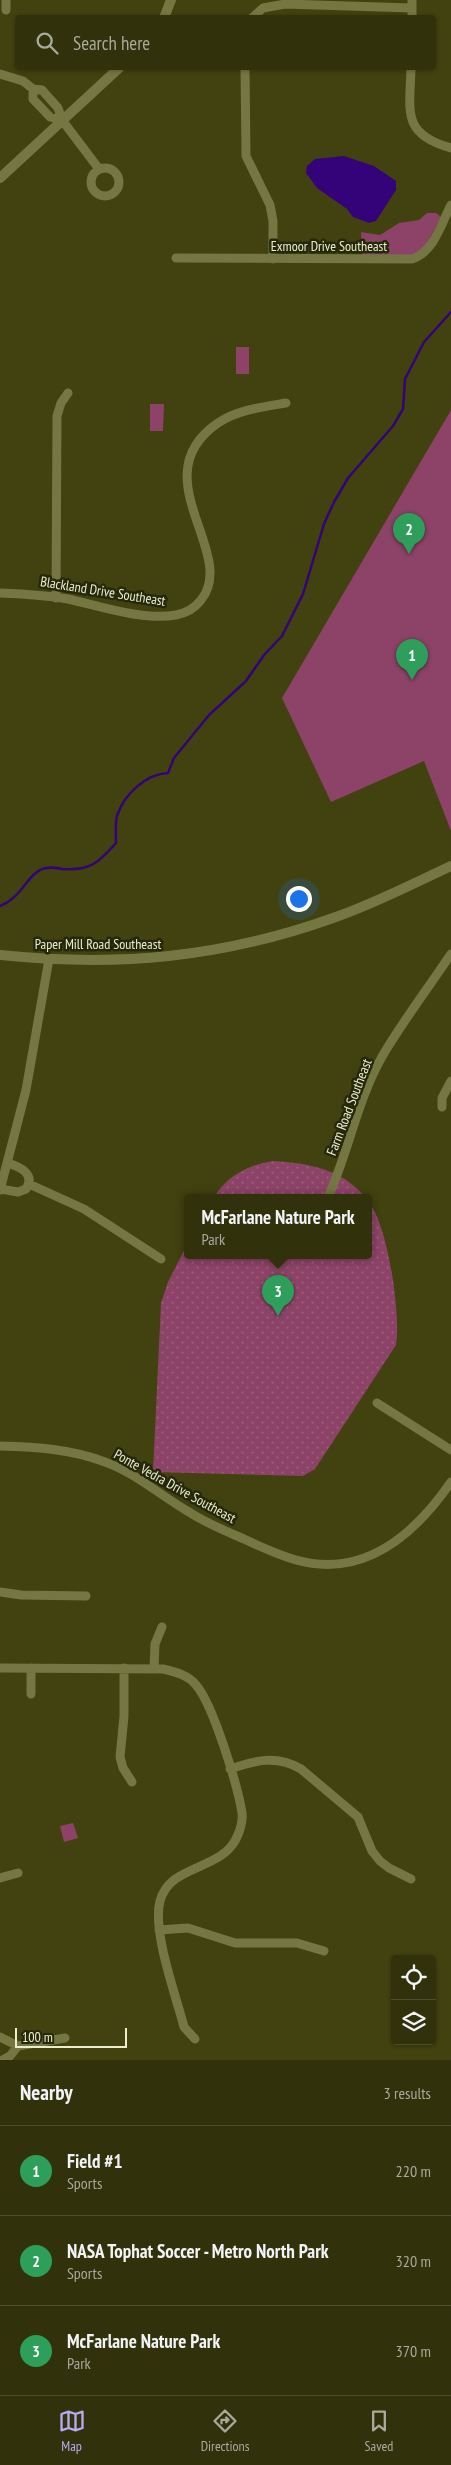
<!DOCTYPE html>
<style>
:root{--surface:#31320b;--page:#393a14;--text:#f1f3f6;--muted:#a8aa9d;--line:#4c4d2c;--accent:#b7abf7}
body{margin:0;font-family:"PT Sans Narrow",sans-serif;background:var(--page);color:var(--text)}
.controls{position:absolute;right:15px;bottom:15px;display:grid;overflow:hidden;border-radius:5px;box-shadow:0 1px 4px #0004}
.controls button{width:45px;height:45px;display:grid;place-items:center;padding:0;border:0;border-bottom:1px solid var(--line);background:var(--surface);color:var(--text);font:25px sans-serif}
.scale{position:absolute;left:15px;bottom:12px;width:112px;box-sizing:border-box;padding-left:5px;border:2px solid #ebeecd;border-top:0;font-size:14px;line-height:18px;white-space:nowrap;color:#ebeecd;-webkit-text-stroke:4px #26280c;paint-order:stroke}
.you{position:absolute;left:298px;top:898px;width:18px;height:18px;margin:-12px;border:4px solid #fff;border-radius:50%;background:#1a73e8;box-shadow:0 0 0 8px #1a73e833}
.badge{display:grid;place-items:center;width:32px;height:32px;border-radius:50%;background:var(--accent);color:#fff;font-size:16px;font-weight:700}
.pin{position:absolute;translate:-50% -41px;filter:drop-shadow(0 1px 2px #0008)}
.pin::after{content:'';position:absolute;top:26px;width:18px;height:15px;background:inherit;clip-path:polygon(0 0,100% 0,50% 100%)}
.popup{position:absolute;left:184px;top:1194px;width:188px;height:65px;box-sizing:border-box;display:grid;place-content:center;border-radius:5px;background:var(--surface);filter:drop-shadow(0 1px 4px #0005);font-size:16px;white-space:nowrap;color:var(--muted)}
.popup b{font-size:19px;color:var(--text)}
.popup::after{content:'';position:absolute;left:50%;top:100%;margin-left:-10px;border:10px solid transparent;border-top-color:var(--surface)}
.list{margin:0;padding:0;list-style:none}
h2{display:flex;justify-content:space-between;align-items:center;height:65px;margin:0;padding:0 20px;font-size:21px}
h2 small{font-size:16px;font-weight:400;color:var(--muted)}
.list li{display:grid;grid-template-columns:32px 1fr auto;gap:15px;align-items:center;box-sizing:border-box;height:90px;padding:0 20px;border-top:1px solid var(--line)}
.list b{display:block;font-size:19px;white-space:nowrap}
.list p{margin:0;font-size:16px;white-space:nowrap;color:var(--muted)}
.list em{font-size:16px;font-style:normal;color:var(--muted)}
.icon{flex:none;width:28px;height:28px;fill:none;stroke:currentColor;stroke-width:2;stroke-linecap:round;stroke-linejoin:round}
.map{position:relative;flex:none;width:451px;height:2060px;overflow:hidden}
.search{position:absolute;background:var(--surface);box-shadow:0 1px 4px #0004;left:15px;right:15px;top:15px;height:55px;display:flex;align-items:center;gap:12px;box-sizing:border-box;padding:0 18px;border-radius:5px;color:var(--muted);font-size:19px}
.sheet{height:335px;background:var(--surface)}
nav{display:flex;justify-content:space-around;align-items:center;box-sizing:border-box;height:70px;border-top:1px solid var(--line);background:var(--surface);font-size:14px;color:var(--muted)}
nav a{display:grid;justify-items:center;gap:2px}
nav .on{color:var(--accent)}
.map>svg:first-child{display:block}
.grass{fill:#8c4367}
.park{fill:url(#park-dots)}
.water{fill:#350379}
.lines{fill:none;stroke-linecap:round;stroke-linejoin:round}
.stream{stroke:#350379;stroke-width:2.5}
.minor{stroke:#747741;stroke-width:9}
.tertiary{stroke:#747741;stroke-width:10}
.labels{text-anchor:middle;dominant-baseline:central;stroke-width:5;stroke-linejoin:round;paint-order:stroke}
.street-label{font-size:14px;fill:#ebeecd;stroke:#26280c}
</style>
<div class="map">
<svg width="451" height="2060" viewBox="0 0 451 2060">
<defs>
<pattern id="park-dots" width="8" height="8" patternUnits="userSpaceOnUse" patternTransform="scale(1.25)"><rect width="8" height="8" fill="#8c4367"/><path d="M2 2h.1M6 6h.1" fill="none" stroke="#9c5e7c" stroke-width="1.8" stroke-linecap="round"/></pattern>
</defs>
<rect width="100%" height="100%" fill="#41420f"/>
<path class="grass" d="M 427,213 L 436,213 L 441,217 L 425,247 L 412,256 L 362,256 L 361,232 L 380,235 L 399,223 L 419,220 Z
M 236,347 L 249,347 L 249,374 L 236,374 Z
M 150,404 L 164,404 L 163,431 L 150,431 Z
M 451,410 L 451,831 L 424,761 L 331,802 L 282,698 Z
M 73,1823 L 78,1838 L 64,1842 L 60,1826 Z"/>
<path class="park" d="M 273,1161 C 308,1163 342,1169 365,1197 L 214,1197 C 228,1175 248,1165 273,1161 Z
M 368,1201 C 388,1224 401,1315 396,1345 L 315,1469 L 303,1476 L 153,1472 L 161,1303 L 168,1282 L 188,1243 L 188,1255 L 368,1255 Z"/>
<path class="water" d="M 344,156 L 374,166 L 396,181 L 396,190 L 376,221 L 369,223 L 353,217 L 347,209 L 317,188 L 306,173 L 307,166 L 315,159 Z"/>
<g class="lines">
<path class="stream" d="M 0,906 C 21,898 27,876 40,870 C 47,866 56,868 63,869 C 91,871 99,862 116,843 C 116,835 115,823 117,816 C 124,794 146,774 168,773 L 174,758 L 209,715 L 246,681 L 264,655 L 282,636 L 303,594 L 324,524 L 334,502 L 348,478 L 393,426 L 403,409 L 405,379 L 424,342 L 451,312"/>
<path class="minor" d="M 6,10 L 6,0
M 252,18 L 263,8 L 285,4 L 412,8
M 412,18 L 412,0
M 245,68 L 246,156 L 270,205 L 273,221 L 273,259
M 411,68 C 410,111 401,134 451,148
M 0,74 L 23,81 L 33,89 L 42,90 L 58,108 L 62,120 L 99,169
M 33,89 L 33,99 L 50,117 L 62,120
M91 182a14 14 0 1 1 28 0a14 14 0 1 1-28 0Z
M 176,258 L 412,259 C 434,252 441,224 451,205
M 0,593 C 23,594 45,595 68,599 C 99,606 144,621 176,615 C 186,613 195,608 201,600 C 239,554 140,476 218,423 C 237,410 263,407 286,403
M 56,598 L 57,416 L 61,403 L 68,393
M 442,1107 L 442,1098 L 451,1081
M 29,1184 L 84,1209 L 161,1259
M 0,1189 L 18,1192 L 26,1189 C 36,1174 20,1167 8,1163
M 0,1190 L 26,1090 L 49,959
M 328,1197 C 349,1151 357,1100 383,1055 C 403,1021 428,988 451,954
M 377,1403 L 451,1450
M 0,1446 C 36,1447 71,1449 105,1462 C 136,1473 161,1496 189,1512 C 206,1523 225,1531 244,1539 C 261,1547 278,1555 296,1560 C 365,1579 415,1534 451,1482
M 0,1592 L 21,1595 L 86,1596
M 0,1668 L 163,1669 C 176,1672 188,1675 196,1685 C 213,1704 238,1787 242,1813 C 243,1822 240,1831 236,1839 C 220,1871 170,1864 160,1901 C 152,1931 176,1996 184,2027 L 195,2039
M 124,1668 L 124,1716 L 120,1757 L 123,1768 L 132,1782
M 154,1668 L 155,1644 L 162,1627
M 31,1694 L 31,1668
M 230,1769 C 256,1760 277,1755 301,1769 L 358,1817 L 372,1851 L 380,1861 L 389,1868 L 411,1879
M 0,1878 L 18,1873
M 159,1930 L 188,1928 L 235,1943 L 297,1943 L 324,1951
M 0,2037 L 18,2046 L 65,2038
M 3,2060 L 10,2056 L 18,2046"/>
<path class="tertiary" d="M 164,18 L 171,0
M 0,178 L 119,68
M 0,955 C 118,967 221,958 333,918 C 374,904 412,884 451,866"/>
</g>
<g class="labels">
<g class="street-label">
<text x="329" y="246">Exmoor Drive Southeast</text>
<text transform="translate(103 591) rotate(9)">Blackland Drive Southeast</text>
<text x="98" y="944">Paper Mill Road Southeast</text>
<text transform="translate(349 1107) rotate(-69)">Farm Road Southeast</text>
<text transform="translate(175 1486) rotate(29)">Ponte Vedra Drive Southeast</text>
</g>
</g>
</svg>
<div class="controls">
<button><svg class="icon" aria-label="locate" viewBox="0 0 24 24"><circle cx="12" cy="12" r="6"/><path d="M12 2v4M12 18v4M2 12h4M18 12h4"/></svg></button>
<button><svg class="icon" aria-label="layers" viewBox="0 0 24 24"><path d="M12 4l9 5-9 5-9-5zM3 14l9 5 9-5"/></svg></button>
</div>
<div class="scale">100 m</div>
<div class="you"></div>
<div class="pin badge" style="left:412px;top:680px;background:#2e9e5b">1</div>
<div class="pin badge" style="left:409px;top:554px;background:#2e9e5b">2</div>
<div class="pin badge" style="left:278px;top:1316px;background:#2e9e5b">3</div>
<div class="popup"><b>McFarlane Nature Park</b>Park</div>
<div class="search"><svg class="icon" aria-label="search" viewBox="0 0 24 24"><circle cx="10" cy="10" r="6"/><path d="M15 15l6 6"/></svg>Search here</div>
</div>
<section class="sheet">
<h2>Nearby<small>3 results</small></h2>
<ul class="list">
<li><span class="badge" style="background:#2e9e5b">1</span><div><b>Field #1</b><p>Sports</p></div><em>220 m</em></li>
<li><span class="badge" style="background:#2e9e5b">2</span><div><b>NASA Tophat Soccer - Metro North Park</b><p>Sports</p></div><em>320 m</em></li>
<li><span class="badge" style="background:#2e9e5b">3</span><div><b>McFarlane Nature Park</b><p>Park</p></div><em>370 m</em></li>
</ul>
</section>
<nav>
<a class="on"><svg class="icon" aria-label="map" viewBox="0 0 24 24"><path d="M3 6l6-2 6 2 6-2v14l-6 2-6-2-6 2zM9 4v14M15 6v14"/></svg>Map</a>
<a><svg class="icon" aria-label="directions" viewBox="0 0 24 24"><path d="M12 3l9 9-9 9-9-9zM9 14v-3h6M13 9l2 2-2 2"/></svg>Directions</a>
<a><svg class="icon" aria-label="saved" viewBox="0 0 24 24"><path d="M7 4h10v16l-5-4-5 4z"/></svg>Saved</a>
</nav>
